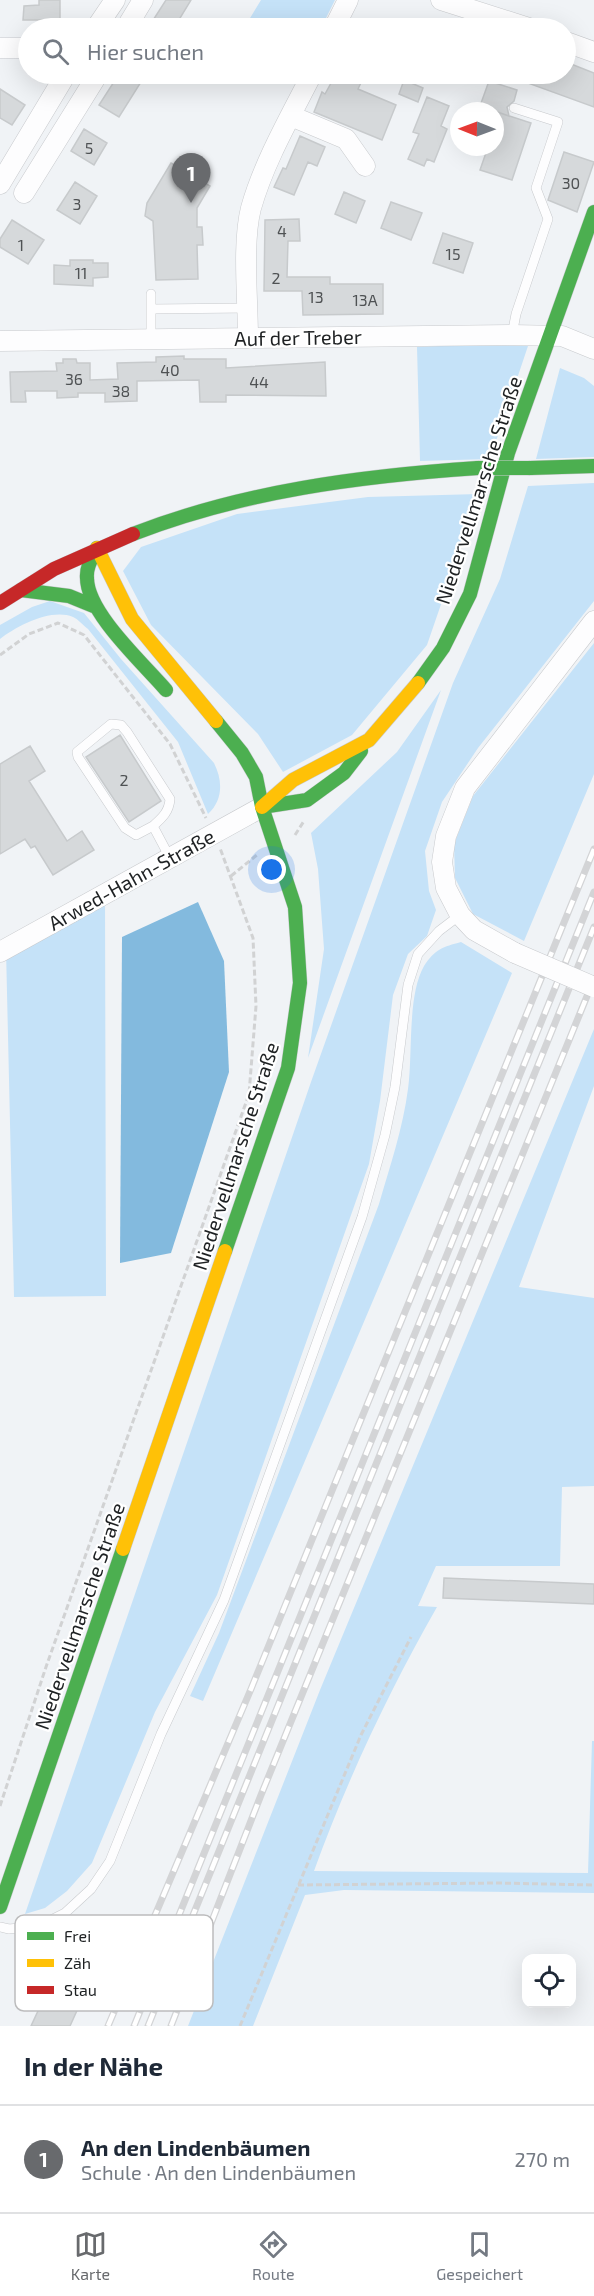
<!DOCTYPE html>
<html lang="de">
<meta charset="utf-8">
<style>
:root{--surface:#fff;--page:#f6f6f7;--text:#1f2937;--muted:#747a83;--line:#e0e1e3;--accent:#686a6d}
body{margin:0;font-family:"Exo 2",sans-serif;background:var(--page);color:var(--text)}
.controls{position:absolute;right:18px;bottom:18px;display:grid;overflow:hidden;border-radius:12px;box-shadow:0 6px 24px #0002}
.controls button{width:54px;height:54px;display:grid;place-items:center;padding:0;border:0;border-bottom:2px solid var(--line);background:var(--surface);color:var(--text);font:30px sans-serif}
.compass{position:absolute;left:450px;top:102px;width:54px;height:54px;border-radius:50%;background:var(--surface);box-shadow:0 6px 24px #0002;rotate:271deg}
.you{position:absolute;left:272px;top:870px;width:21px;height:21px;margin:-15px;border:4px solid #fff;border-radius:50%;background:#1a73e8;box-shadow:0 0 0 9px #1a73e833}
.badge{display:grid;place-items:center;width:39px;height:39px;border-radius:50%;background:var(--accent);color:#fff;font-size:20px;font-weight:700}
.pin{position:absolute;translate:-50% -50px;filter:drop-shadow(0 2px 3px #0008)}
.pin::after{content:'';position:absolute;top:32px;width:21px;height:18px;background:inherit;clip-path:polygon(0 0,100% 0,50% 100%)}
.list{margin:0;padding:0;list-style:none}
h2{display:flex;justify-content:space-between;align-items:center;height:78px;margin:0;padding:0 24px;font-size:26px}
h2 small{font-size:20px;font-weight:400;color:var(--muted)}
.list li{display:grid;grid-template-columns:39px 1fr auto;gap:18px;align-items:center;box-sizing:border-box;height:108px;padding:0 24px;border-top:2px solid var(--line)}
.list b{display:block;font-size:22px;white-space:nowrap}
.list p{margin:0;font-size:20px;white-space:nowrap;color:var(--muted)}
.list em{font-size:20px;font-style:normal;color:var(--muted)}
.icon{flex:none;width:33px;height:33px;fill:none;stroke:currentColor;stroke-width:2;stroke-linecap:round;stroke-linejoin:round}
.map{position:relative;flex:none;width:594px;height:2026px;overflow:hidden}
.search{position:absolute;background:var(--surface);box-shadow:0 6px 24px #0002;left:18px;right:18px;top:18px;height:66px;display:flex;align-items:center;gap:15px;box-sizing:border-box;padding:0 21px;border-radius:33px;color:var(--muted);font-size:22px}
.sheet{height:186px;background:var(--surface)}
nav{display:flex;justify-content:space-around;align-items:center;box-sizing:border-box;height:84px;border-top:2px solid var(--line);background:var(--surface);font-size:16px;color:var(--muted)}
nav a{display:grid;justify-items:center;gap:3px}
nav .on{color:var(--accent)}
.map>svg:first-child{display:block}
.green{fill:#c5e2f8}
.water{fill:#83bade}
.building{fill:#d6d9db;stroke:#c7cacc;stroke-width:1.5}
.lines{fill:none;stroke-linecap:round;stroke-linejoin:round}
.lane-casing{stroke:#c8cacd;stroke-width:10}
.street-casing{stroke:#c8cacd;stroke-width:21}
.fast-casing{stroke:#c8cacd;stroke-width:15}
.slow-casing{stroke:#c8cacd;stroke-width:15}
.jam-casing{stroke:#c8cacd;stroke-width:15}
.path{stroke:#d1d2d3;stroke-width:3;stroke-dasharray:6 3;stroke-linecap:butt}
.lane{stroke:#fdfdfe;stroke-width:9}
.street{stroke:#fdfdfe;stroke-width:20}
.fast{stroke:#4caf50;stroke-width:14}
.slow{stroke:#ffc107;stroke-width:14}
.jam{stroke:#c62828;stroke-width:14}
.rail-casing{stroke:#d3d4d6;stroke-width:7}
.rail{stroke:#fff;stroke-width:4.5;stroke-dasharray:14;stroke-linecap:butt}
.street-bridge-casing{stroke:#c8cacd;stroke-width:21;stroke-linecap:butt}
.fast-bridge-casing{stroke:#cccfd0;stroke-width:15;stroke-linecap:butt}
.street-bridge{stroke:#fdfdfe;stroke-width:20}
.fast-bridge{stroke:#4caf50;stroke-width:14}
.labels{text-anchor:middle;dominant-baseline:central;stroke-width:4.5;stroke-linejoin:round;paint-order:stroke}
.number-label{font-size:16px;fill:#4f5254}
.street-label{font-size:20px;fill:#1e2123;stroke:#fff}
.key{fill:#fff;stroke:#bcbcbd;stroke-width:1.5}
.key-label{font-size:16px;fill:#1e2123}
</style>
<div class="map">
<svg width="594" height="2026" viewBox="0 0 594 2026">
<rect width="100%" height="100%" fill="#f0f3f6"/>
<path class="green" d="M 261,0 L 335,0 L 321,28 L 244,28 Z
M 462,345 L 528,346 L 490,459 L 420,461 L 417,347 Z
M 560,368 L 584,378 L 594,386 L 594,457 L 536,459 Z
M 594,483 L 594,601 L 478,748 L 442,802 L 425,851 L 429,891 L 436,910 L 427,936 L 408,954 L 393,995 L 380,1101 L 369,1164 L 217,1595 L 155,1712 L 92,1863 L 67,1891 L 45,1908 L 25,1914 L 311,1082 L 453,683 L 500,579 L 528,486 Z
M 479,494 L 427,645 L 352,735 L 283,772 L 258,734 L 151,625 L 123,571 L 141,547 L 237,514 L 368,497 Z
M 50,601 L 84,613 L 121,659 L 214,763 C 223,781 223,800 208,814 L 178,742 L 88,629 C 84,626 78,619 73,617 C 51,608 17,626 0,639 L 0,625 L 32,607 Z
M 594,643 L 594,774 L 524,941 L 473,914 L 455,878 L 454,844 L 473,796 Z
M 441,690 L 308,1058 L 324,949 L 318,869 L 311,833 L 397,752 Z
M 105,894 L 106,1296 L 14,1297 L 6,949 Z
M 461,942 L 512,973 L 203,1701 L 190,1696 L 219,1633 L 379,1204 C 390,1166 403,1128 408,1089 C 413,1054 407,996 424,966 C 435,949 443,947 461,942 Z
M 594,1029 L 594,1086 L 519,1287 L 594,1298 L 594,1486 L 562,1487 L 560,1566 L 436,1566 L 418,1606 L 437,1607 C 389,1691 347,1780 314,1871 L 588,1873 L 592,1741 L 594,1741 L 594,1893 L 344,1890 L 305,1895 L 253,2026 L 188,2026 L 320,1690 Z"/>
<path class="water" d="M 198,902 L 224,961 L 229,1072 L 171,1253 L 120,1263 L 122,937 Z"/>
<path class="building" d="M 39,0 L 60,0 L 60,20 L 23,20 L 24,6 L 39,5 Z
M 166,0 L 191,0 L 174,28 L 148,28 Z
M 566,62 L 594,73 L 594,107 L 506,75 L 566,74 Z
M 119,74 L 146,74 L 119,117 L 99,105 Z
M 336,74 L 365,74 L 358,89 L 396,105 L 382,140 L 314,112 L 322,92 L 325,94 Z
M 404,80 L 423,88 L 418,102 L 399,94 Z
M 489,81 L 517,90 L 514,101 L 507,107 L 509,116 L 480,106 Z
M 0,89 L 25,105 L 12,125 L 0,118 Z
M 427,97 L 449,106 L 441,126 L 447,129 L 434,162 L 427,159 L 424,166 L 408,159 L 419,134 L 413,132 Z
M 500,113 L 531,123 L 512,180 L 480,170 L 488,147 L 495,147 L 495,127 Z
M 84,129 L 107,143 L 94,165 L 71,151 Z
M 300,136 L 325,147 L 317,166 L 308,162 L 294,195 L 274,187 L 283,168 L 286,169 Z
M 564,152 L 594,162 L 577,212 L 548,200 Z
M 171,163 L 210,186 L 197,208 L 197,227 L 202,227 L 203,245 L 197,245 L 198,279 L 156,280 L 153,221 L 145,216 L 147,203 Z
M 75,182 L 97,196 L 80,224 L 57,210 Z
M 344,192 L 365,201 L 356,223 L 335,214 Z
M 391,202 L 422,213 L 411,240 L 381,228 Z
M 299,219 L 300,241 L 288,241 L 287,277 L 330,277 L 330,284 L 383,284 L 383,314 L 303,315 L 302,291 L 264,291 L 265,220 Z
M 12,220 L 44,240 L 28,264 L 0,247 L 0,239 Z
M 443,233 L 473,243 L 463,273 L 433,263 Z
M 70,260 L 93,260 L 93,263 L 108,263 L 108,277 L 93,278 L 93,286 L 54,284 L 54,265 L 70,266 Z
M 184,356 L 184,359 L 226,359 L 226,368 L 325,362 L 326,396 L 226,395 L 226,402 L 200,402 L 199,380 L 137,381 L 137,401 L 105,402 L 105,393 L 78,393 L 78,397 L 57,398 L 57,391 L 25,391 L 26,402 L 11,402 L 10,372 L 57,371 L 56,363 L 63,363 L 63,359 L 76,359 L 77,363 L 90,363 L 90,380 L 118,379 L 117,363 L 156,362 L 156,357 Z
M 120,735 L 161,801 L 129,822 L 86,757 Z
M 30,746 L 45,771 L 29,781 L 67,841 L 82,831 L 94,850 L 53,875 L 35,846 L 31,848 L 25,839 L 0,854 L 0,764 Z
M 444,1578 L 594,1584 L 594,1604 L 443,1598 Z
M 72,1965 L 93,1975 L 70,2026 L 31,2026 L 57,1970 L 67,1975 Z"/>
<g class="lines">
<defs>
<path id="lane" d="M 151,294 L 151,339
M 151,309 L 248,308
M 512,335 L 516,314 L 548,219 L 536,188 L 558,122 L 514,108
M 153,826 L 136,835 L 125,828 L 78,757 L 77,752 L 111,724 L 121,725 L 127,732 L 170,799 C 169,812 162,818 153,826 L 170,858
M 0,1927 L 9,1929 L 39,1926 L 65,1913 L 91,1889 L 110,1861 L 161,1734 L 224,1600 L 362,1217 L 385,1135 L 395,1087 L 408,985 L 418,954 L 439,931 L 460,915"/>
<path id="street" d="M 441,0 L 529,28
M 96,28 L 115,0
M 126,28 L 143,0
M 334,28 L 348,0
M 566,42 L 594,52
M 0,48 L 28,48
M 291,116 L 346,139 L 365,166
M 0,184 L 66,74
M 24,193 L 98,74
M 248,338 C 248,300 242,243 251,208 C 264,162 290,117 312,74
M 0,341 L 512,335 L 562,336 L 594,349
M 0,952 L 262,807
M 515,953 L 474,930 L 460,915 L 446,888 L 442,862 L 446,836 L 465,788 L 594,621"/>
<path id="fast" d="M 530,468 L 594,466
M 133,534 C 244,491 360,476 478,468
M 97,548 C 92,558 86,567 87,578 C 87,613 144,664 166,690
M 21,590 L 69,596 L 96,607
M 418,683 L 443,648 L 470,594 L 508,453 L 594,212
M 216,721 L 242,753 L 256,777 L 262,807 L 295,907 L 300,983 L 288,1068 L 225,1251
M 262,807 L 307,800 L 344,773 L 361,751
M 0,1907 L 123,1549"/>
<path id="slow" d="M 97,548 L 132,619 L 216,721
M 262,807 L 293,780 L 369,740 L 418,683
M 123,1549 L 225,1251"/>
<path id="jam" d="M 0,603 L 54,569 L 133,534"/>
</defs>
<use href="#lane" class="lane-casing"/>
<use href="#street" class="street-casing"/>
<use href="#fast" class="fast-casing"/>
<use href="#slow" class="slow-casing"/>
<use href="#jam" class="jam-casing"/>
<path class="path" d="M 0,655 L 29,634 L 58,623 L 84,635 L 170,744 L 206,818
M 295,835 L 304,821
M 231,876 L 257,855
M 0,1806 L 46,1667 L 249,1094 L 256,1006 L 253,938 L 220,848
M 298,1885 L 499,1883 L 594,1885
M 240,2026 L 361,1735 L 411,1637"/>
<use href="#lane" class="lane"/>
<use href="#street" class="street"/>
<use href="#fast" class="fast"/>
<use href="#slow" class="slow"/>
<use href="#jam" class="jam"/>
<defs>
<path id="rail" d="M 108,2026 L 251,1689 L 594,849
M 134,2026 L 594,892
M 148,2026 L 594,927
M 171,2026 L 261,1795 L 594,979"/>
</defs>
<use href="#rail" class="rail-casing"/>
<use href="#rail" class="rail"/>
<defs>
<path id="street-bridge" d="M 515,953 L 594,987"/>
<path id="fast-bridge" d="M 478,468 L 530,468"/>
</defs>
<use href="#street-bridge" class="street-bridge-casing"/>
<use href="#fast-bridge" class="fast-bridge-casing"/>
<use href="#street-bridge" class="street-bridge"/>
<use href="#fast-bridge" class="fast-bridge"/>
</g>
<g class="labels">
<g class="number-label">
<text x="89" y="147">5</text>
<text x="571" y="182">30</text>
<text x="77" y="203">3</text>
<text x="282" y="230">4</text>
<text x="21" y="244">1</text>
<text x="453" y="253">15</text>
<text x="81" y="272">11</text>
<text x="276" y="277">2</text>
<text x="316" y="296">13</text>
<text x="365" y="299">13A</text>
<text x="170" y="369">40</text>
<text x="74" y="378">36</text>
<text x="259" y="381">44</text>
<text x="121" y="390">38</text>
<text x="124" y="779">2</text>
</g>
<g class="street-label">
<text transform="translate(298 337) rotate(-1)">Auf der Treber</text>
<text transform="translate(478 490) rotate(-72)">Niedervellmarsche Straße</text>
<text transform="translate(131 879) rotate(-29)">Arwed-Hahn-Straße</text>
<text transform="translate(235 1156) rotate(-72)">Niedervellmarsche Straße</text>
<text transform="translate(79 1616) rotate(-71)">Niedervellmarsche Straße</text>
</g>
</g>
<rect x="15" y="1915" width="198" height="96" rx="9" class="key"/>
<rect x="27" y="1932" width="27" height="8" fill="#4caf50"/>
<rect x="27" y="1959" width="27" height="8" fill="#ffc107"/>
<rect x="27" y="1986" width="27" height="8" fill="#c62828"/>
<g class="key-label">
<text x="64" y="1942">Frei</text>
<text x="64" y="1969">Zäh</text>
<text x="64" y="1996">Stau</text>
</g>
</svg>
<div class="controls">
<button><svg class="icon" aria-label="locate" viewBox="0 0 24 24"><circle cx="12" cy="12" r="6"/><path d="M12 2v4M12 18v4M2 12h4M18 12h4"/></svg></button>
</div>
<svg class="compass" viewBox="-18 -18 36 36"><path d="M0-13l5 13h-10z" fill="#e53935"/><path d="M0 13l5-13h-10z" fill="#747a83"/></svg>
<div class="you"></div>
<div class="pin badge" style="left:191px;top:203px">1</div>
<div class="search"><svg class="icon" aria-label="search" viewBox="0 0 24 24"><circle cx="10" cy="10" r="6"/><path d="M15 15l6 6"/></svg>Hier suchen</div>
</div>
<section class="sheet">
<h2>In der Nähe<small></small></h2>
<ul class="list">
<li><span class="badge">1</span><div><b>An den Lindenbäumen</b><p>Schule · An den Lindenbäumen</p></div><em>270 m</em></li>
</ul>
</section>
<nav>
<a class="on"><svg class="icon" aria-label="map" viewBox="0 0 24 24"><path d="M3 6l6-2 6 2 6-2v14l-6 2-6-2-6 2zM9 4v14M15 6v14"/></svg>Karte</a>
<a><svg class="icon" aria-label="directions" viewBox="0 0 24 24"><path d="M12 3l9 9-9 9-9-9zM9 14v-3h6M13 9l2 2-2 2"/></svg>Route</a>
<a><svg class="icon" aria-label="saved" viewBox="0 0 24 24"><path d="M7 4h10v16l-5-4-5 4z"/></svg>Gespeichert</a>
</nav>
